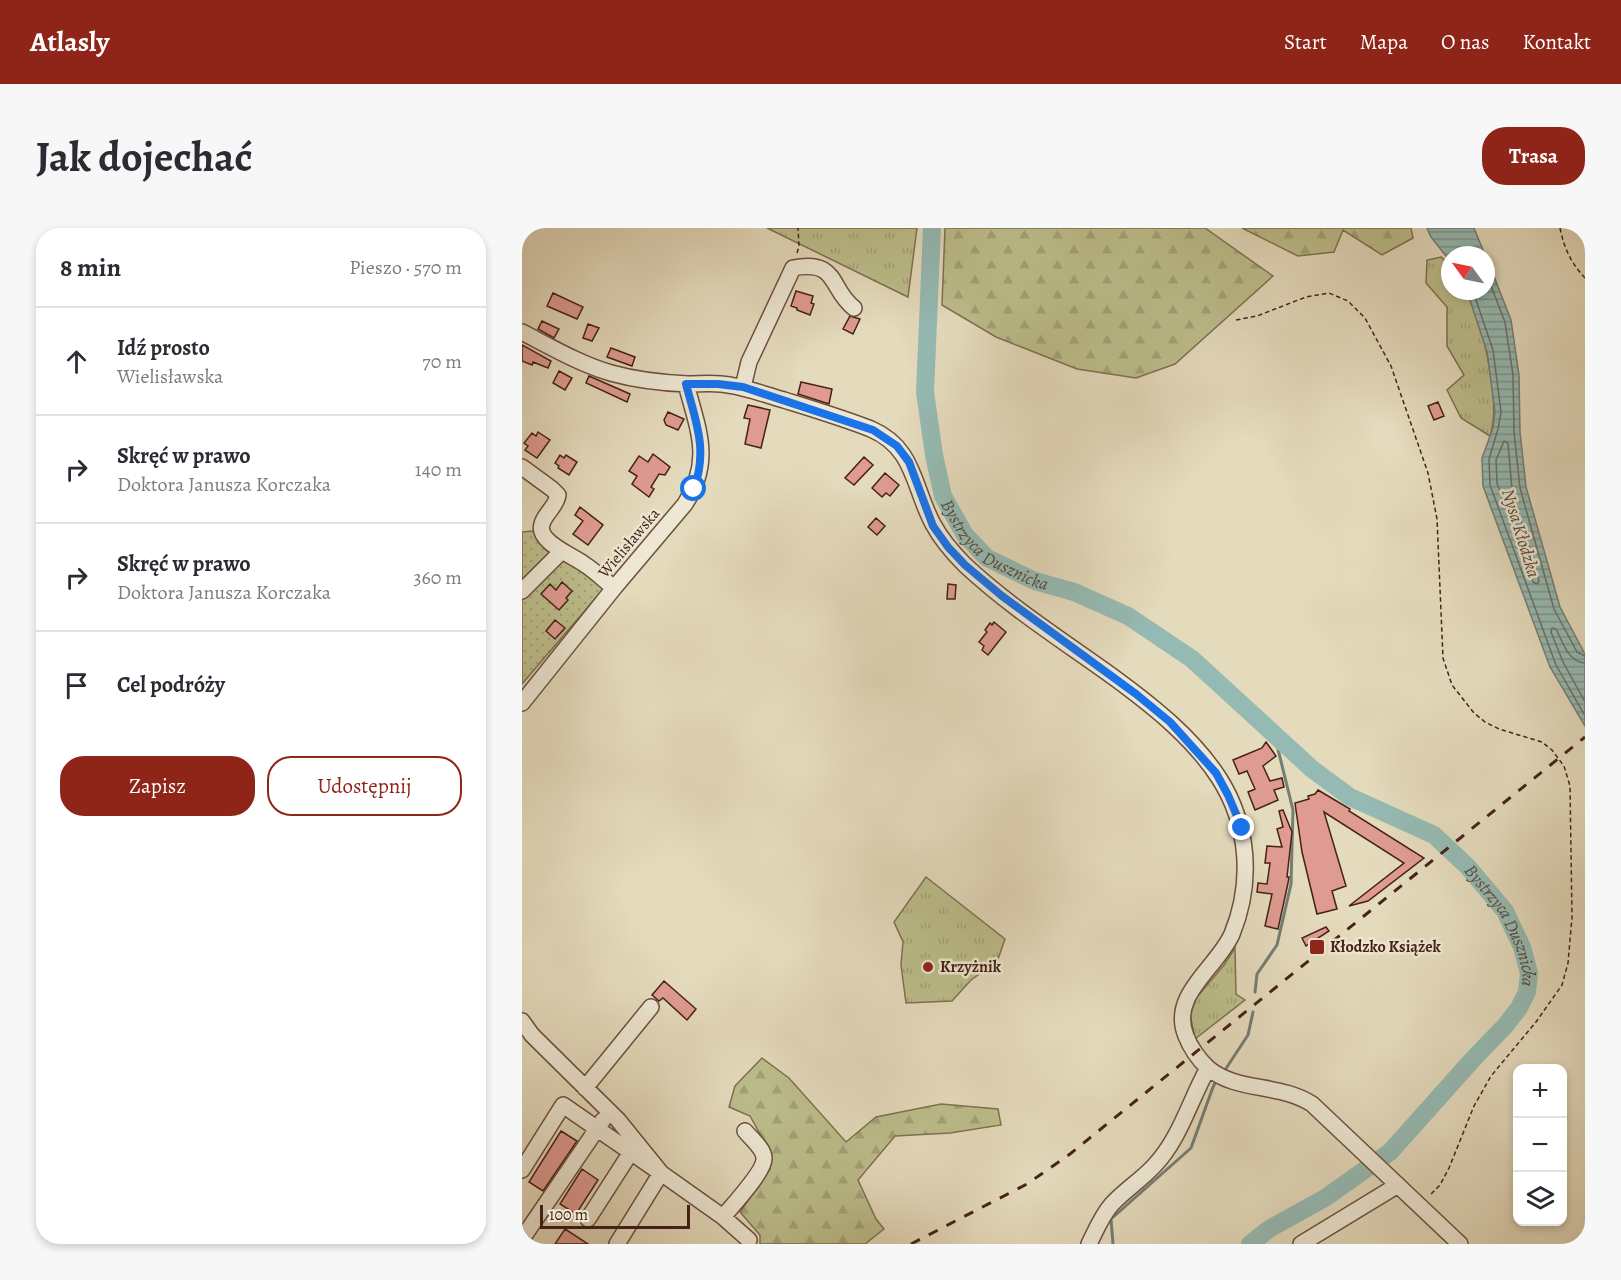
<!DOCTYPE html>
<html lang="pl">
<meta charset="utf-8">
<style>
:root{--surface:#fff;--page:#f7f7f7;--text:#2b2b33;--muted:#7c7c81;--line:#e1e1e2;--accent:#8f2418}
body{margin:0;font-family:Alegreya,serif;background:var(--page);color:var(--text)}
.controls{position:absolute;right:18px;bottom:18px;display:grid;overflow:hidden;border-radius:12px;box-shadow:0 3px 9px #0003}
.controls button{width:54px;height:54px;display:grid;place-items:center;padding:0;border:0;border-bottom:2px solid var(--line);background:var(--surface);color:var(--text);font:30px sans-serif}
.compass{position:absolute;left:919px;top:18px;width:54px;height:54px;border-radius:50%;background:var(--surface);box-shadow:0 3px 9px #0003;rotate:303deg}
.scale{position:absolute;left:18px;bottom:15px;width:150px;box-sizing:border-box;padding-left:6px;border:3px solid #452215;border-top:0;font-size:16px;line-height:21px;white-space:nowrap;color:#452215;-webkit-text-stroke:4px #ede7d3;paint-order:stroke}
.stop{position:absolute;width:18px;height:18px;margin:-14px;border:4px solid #1a73e8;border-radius:50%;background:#fff}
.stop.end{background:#1a73e8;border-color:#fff;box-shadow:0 2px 6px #0008}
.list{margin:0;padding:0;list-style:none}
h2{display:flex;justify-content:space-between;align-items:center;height:78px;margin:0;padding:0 24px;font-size:26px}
h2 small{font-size:20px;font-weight:400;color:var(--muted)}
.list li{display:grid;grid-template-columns:39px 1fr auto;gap:18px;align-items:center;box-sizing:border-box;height:108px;padding:0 24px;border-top:2px solid var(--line)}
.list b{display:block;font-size:22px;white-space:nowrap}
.list p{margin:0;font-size:20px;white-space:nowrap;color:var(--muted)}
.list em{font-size:20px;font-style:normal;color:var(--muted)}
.actions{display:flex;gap:12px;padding:18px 24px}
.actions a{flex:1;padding:14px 0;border:2px solid var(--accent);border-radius:24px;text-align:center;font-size:21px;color:var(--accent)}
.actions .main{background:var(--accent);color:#fff}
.icon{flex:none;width:33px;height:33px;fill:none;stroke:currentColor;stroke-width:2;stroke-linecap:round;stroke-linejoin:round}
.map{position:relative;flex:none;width:1063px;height:1016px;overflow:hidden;border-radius:24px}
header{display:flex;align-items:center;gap:36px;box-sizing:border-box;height:84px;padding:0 30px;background:var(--accent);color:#fff}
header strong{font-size:28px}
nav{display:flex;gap:33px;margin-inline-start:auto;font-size:21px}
.intro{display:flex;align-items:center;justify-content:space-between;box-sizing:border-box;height:144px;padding:0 36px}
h1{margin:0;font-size:42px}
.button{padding:15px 27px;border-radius:24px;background:var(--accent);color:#fff;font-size:21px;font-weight:700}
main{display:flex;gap:36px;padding:0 36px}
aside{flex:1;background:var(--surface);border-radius:24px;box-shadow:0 3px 9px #0003}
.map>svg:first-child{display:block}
.grass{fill:url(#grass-tufts);stroke:#807050;stroke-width:1.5}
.forest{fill:url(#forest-firs);stroke:#807050;stroke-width:1.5}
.garden{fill:url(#garden-dots);stroke:#807050;stroke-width:1.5}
.water{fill:url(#water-rules);stroke:#757d74;stroke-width:1.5}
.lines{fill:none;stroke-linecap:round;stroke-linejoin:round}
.shore{stroke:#6d6e64;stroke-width:1.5}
.stream{stroke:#757d74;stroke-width:3}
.river{stroke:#95bab3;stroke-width:18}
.building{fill:#df9b91;stroke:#452215;stroke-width:1.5}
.minor-casing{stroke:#6d503f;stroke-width:18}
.path{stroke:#452215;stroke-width:1.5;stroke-dasharray:4.5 3;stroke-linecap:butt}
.minor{stroke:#ede7d3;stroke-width:15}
.rail{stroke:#452215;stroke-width:3;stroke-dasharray:10 10;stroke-linecap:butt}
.route{stroke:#1a73e8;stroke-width:8}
.poi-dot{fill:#8f2418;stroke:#ede7d3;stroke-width:2}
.labels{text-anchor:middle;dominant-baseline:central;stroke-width:5;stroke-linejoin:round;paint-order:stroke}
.street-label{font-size:16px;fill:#452215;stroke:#ede7d3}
.poi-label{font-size:16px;font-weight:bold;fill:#452215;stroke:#ede7d3;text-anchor:start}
.water-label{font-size:18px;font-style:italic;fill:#59483c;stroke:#ede7d3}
</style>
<header>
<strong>Atlasly</strong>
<nav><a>Start</a><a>Mapa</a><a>O nas</a><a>Kontakt</a></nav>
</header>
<div class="intro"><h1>Jak dojechać</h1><a class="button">Trasa</a></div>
<main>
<aside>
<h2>8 min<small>Pieszo · 570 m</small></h2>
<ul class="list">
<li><svg class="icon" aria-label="ahead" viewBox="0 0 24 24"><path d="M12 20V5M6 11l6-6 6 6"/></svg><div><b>Idź prosto</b><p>Wielisławska</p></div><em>70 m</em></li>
<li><svg class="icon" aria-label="right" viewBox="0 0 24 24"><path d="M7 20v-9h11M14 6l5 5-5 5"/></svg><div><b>Skręć w prawo</b><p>Doktora Janusza Korczaka</p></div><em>140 m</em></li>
<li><svg class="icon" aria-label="right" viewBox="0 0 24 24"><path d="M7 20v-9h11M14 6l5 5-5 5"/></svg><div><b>Skręć w prawo</b><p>Doktora Janusza Korczaka</p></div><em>360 m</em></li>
<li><svg class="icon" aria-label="arrive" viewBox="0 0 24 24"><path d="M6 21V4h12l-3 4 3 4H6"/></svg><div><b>Cel podróży</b></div></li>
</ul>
<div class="actions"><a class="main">Zapisz</a><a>Udostępnij</a></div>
</aside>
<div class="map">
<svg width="1063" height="1016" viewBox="0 0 1063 1016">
<defs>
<pattern id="grass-tufts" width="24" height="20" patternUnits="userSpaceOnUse" patternTransform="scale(1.5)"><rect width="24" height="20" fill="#bcbd8b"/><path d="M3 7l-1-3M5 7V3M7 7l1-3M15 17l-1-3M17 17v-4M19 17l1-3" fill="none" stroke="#a3a277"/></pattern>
<pattern id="forest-firs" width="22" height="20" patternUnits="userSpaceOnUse" patternTransform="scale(1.5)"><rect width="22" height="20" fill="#bcbd8b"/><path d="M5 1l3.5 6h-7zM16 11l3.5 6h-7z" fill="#a3a277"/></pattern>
<pattern id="garden-dots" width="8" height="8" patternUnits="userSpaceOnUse" patternTransform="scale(1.5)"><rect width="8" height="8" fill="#bcbd8b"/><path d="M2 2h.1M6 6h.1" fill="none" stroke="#a3a277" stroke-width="1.8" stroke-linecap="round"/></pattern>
<pattern id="water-rules" width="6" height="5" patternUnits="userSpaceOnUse" patternTransform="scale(1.5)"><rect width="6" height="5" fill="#95bab3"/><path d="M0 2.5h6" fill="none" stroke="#7b9790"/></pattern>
</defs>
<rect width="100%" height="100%" fill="#e4dabc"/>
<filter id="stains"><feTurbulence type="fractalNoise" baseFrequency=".00333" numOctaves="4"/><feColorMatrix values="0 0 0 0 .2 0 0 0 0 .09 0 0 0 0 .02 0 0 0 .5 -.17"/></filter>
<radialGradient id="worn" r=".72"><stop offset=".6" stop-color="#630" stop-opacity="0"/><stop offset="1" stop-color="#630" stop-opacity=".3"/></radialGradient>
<path class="grass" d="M 245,0 L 395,0 L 386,69 Z
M 919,29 L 928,37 L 928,63 L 946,63 C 960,98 980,172 968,208 L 939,190 L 925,162 L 942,147 L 925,118 L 925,79 L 904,55 L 905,32 Z
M 404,649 L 483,711 L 475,734 L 449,752 L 430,773 L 384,775 L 379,737 L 381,714 L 372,694 Z
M 713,720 L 714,766 L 723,772 L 673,811 L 668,786 L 675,769 L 702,737 Z"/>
<path class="forest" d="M 423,0 L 683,0 L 751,48 L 653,136 L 614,150 L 555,141 L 474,109 L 420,77 Z
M 720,0 L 889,0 L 891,10 L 860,27 L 821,2 L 812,24 L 776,28 Z
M 240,830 L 267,850 L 324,914 L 354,889 L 419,876 L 476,881 L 479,897 L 428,905 L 373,908 L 336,952 L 354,991 L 362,1001 L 343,1016 L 238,1016 L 238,1007 L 218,984 L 248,941 L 248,924 L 228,888 L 207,879 L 213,858 Z"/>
<path class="garden" d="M 11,303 L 37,328 L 84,358 L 0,456 L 0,304 Z"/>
<path class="water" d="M 905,0 L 952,0 L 963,27 L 928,27 L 928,33 L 909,9 Z
M 964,28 L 989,92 L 997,147 L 998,204 L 1004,259 L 1038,379 L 1063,426 L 1063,498 L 1028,439 L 961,258 L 960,230 L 971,200 L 973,184 L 965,124 L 945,63 L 964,63 Z"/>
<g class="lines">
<path class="shore" d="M 964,45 L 983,94 L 991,147 L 992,204 L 998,260 L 1032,381 L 1055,424 L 1063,428
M 951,63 L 971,122 L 979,184 L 976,201 L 967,231 L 968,257 L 1034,437 L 1063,488
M 982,213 L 986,215 L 990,262 L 1017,353 L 1015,356 L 1011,354 L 975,255 L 974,232 Z
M 1063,435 C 1046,434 1041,414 1034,401 L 1030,400 L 1029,404 L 1041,434 L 1063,474"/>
<path class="stream" d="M 733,764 L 735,746 L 755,717 L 769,656 L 771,582 L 752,505
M 701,845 L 726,807 L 731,784
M 591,1016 L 589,991 L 669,920 L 691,859 L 695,852"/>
<path class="river" id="s1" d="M 410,0 L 403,164 L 412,227 L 421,268 L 443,307 L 465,330 L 513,353 L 552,364 L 606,388 L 670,431 L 790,541 L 828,569 L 912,607 L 946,639 L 983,683 L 1000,719 L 1007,745 L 1005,764 L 997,780 L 983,798 L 952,830 L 868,924 L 803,970 L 747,1001 L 728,1016"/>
</g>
<path class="building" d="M 274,63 L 291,68 L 289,75 L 292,76 L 288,87 L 275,82 L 275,80 L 269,78 Z
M 31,65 L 61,79 L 55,91 L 25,78 Z
M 328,88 L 338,91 L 331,106 L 321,101 Z
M 20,93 L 37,101 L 32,110 L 16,101 Z
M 66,96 L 77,100 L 70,113 L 61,110 Z
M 0,117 L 29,133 L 26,140 L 11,134 L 10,137 L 0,133 Z
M 89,120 L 113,129 L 110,138 L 85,129 Z
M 37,143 L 50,150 L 43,162 L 31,155 Z
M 67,148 L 108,166 L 105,174 L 64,155 Z
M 279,154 L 310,161 L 307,176 L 276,166 Z
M 916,174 L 922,188 L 912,192 L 906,178 Z
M 226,177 L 248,182 L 239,220 L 223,216 L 228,191 L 222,190 Z
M 146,184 L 162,191 L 156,202 L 144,197 L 142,192 Z
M 16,204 L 28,212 L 15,230 L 3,222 L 6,218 L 2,215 L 10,205 L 14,208 Z
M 131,226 L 148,239 L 143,247 L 137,246 L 129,259 L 132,261 L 127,269 L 110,256 L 115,248 L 107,243 L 117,228 L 126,234 Z
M 38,227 L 42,230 L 44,227 L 55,234 L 47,247 L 36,240 L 37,238 L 33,235 Z
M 342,229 L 351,237 L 332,257 L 323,250 Z
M 363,245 L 377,257 L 368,268 L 364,265 L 360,269 L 350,260 Z
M 58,279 L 81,297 L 66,317 L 51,306 L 61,293 L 53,287 Z
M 354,290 L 363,298 L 355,307 L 346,299 Z
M 40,354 L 50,363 L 44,370 L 46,372 L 37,382 L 19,366 L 28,356 L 34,362 Z
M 426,356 L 434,357 L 433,371 L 425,371 Z
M 33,392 L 43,400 L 33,411 L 24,403 Z
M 472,394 L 484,404 L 466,427 L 460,422 L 462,418 L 457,414 L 465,404 L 463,402 L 468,395 L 470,397 Z
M 744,514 L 754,528 L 741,538 L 748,553 L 760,550 L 762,559 L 752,562 L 756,572 L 733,582 L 726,564 L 733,561 L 725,543 L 717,546 L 711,532 L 740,520 Z
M 796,562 L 828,581 L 827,583 L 902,630 L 846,673 L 827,678 L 882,635 L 802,584 L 824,658 L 810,663 L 815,681 L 795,686 L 780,624 L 773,575 L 787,571 L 786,568 L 793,566 Z
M 761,582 L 770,604 L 765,649 L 767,649 L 766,655 L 756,701 L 743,698 L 750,666 L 735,664 L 736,655 L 745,656 L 748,635 L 743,635 L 745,618 L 760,619 L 755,601 L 761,599 L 757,583 Z
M 804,699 L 807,703 L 784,718 L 780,710 Z
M 142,753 L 174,781 L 165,792 L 141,770 L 137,773 L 130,767 Z
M 39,903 L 55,913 L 21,963 L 7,954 Z
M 60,941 L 76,952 L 54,986 L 38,976 Z
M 43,1001 L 66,1016 L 33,1016 Z"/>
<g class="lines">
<defs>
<path id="minor" d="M 0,104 C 29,119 58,136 89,145 C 114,152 141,155 166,156 C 177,156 188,155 199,156 C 221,158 241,166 262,172 C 291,181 321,190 349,201 C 393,220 391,259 411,296 C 419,311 431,325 443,337 C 489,380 543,414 594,451 C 632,479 671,510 697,550 C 727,597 731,655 710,706 C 695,740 647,767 664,808 C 668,819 677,832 686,840 C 714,864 757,855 790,876 L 938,1016
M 221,159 L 227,134 L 271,40 C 317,31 307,61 332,80
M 0,239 L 30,261 L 36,267 C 34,279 23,285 20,296 C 14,314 52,328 62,336 C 73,343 82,352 92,360
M 0,363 L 39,324
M 0,475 L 92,360 L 163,276 C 191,232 176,202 164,156
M 0,793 L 10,807 L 96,892 L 139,945 L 201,989 L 227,1012
M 63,860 L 129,779
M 0,942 L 41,877 L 139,945 L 95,1016
M 201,989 C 210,978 243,943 242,930 C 242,921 229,910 223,903
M 66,991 L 109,924
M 0,1011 L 81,892
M 567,1016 C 574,1002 580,987 590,976 C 603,962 619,952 632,938 C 658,911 668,872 686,840
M 779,1016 L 876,957"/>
</defs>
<use href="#minor" class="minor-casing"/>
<path class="path" d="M 1038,0 C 1042,20 1049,35 1063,50
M 275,25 L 277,18 L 276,0
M 714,92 L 735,88 L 784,69 L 807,65 L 826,73 L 843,90 L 869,138 L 906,245 L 915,291 L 921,430 L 930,457 L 952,485 L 963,494 L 977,501 L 1020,514 L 1030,522 L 1042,538 L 1048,558 L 1050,689 L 1046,735 L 1040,757 L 1014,794 L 969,848 L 952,878 L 927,940 L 918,957 L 907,968"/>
<use href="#minor" class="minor"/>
<path class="rail" d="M 389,1016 L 505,956 L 548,926 L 1063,509"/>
</g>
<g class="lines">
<path class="route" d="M 172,261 C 186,221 174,195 164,156 L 196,156 L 221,159 L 351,202 L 375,218 L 387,234 L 411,298 L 426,319 L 443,337 L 480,368 L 614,466 L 648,494 L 694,545 L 706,567 L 720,600"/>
</g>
<g class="poi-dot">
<rect x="787" y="711" width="16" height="16" rx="3"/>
<circle cx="406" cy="739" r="6"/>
</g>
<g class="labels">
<g class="street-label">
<text transform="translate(107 315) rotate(-50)">Wielisławska</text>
</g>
<g class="poi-label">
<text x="808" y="719">Kłodzko Książek</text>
<text x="418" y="739">Krzyżnik</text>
</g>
<g class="water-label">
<text transform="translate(999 305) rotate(73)">Nysa Kłodzka</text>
<text stroke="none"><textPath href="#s1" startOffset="344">Bystrzyca Dusznicka</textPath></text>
<text stroke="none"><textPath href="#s1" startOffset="994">Bystrzyca Dusznicka</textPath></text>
</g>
</g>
<rect width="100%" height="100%" filter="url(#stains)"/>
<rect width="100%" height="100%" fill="url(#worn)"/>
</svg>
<div class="controls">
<button>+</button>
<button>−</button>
<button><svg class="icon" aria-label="layers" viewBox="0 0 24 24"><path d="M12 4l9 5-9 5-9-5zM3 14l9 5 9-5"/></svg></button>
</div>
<svg class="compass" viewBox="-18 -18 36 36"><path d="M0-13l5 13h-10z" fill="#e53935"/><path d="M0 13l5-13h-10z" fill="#7c7c81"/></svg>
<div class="scale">100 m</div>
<div class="stop" style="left:172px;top:261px"></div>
<div class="stop end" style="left:720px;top:600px"></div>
</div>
</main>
